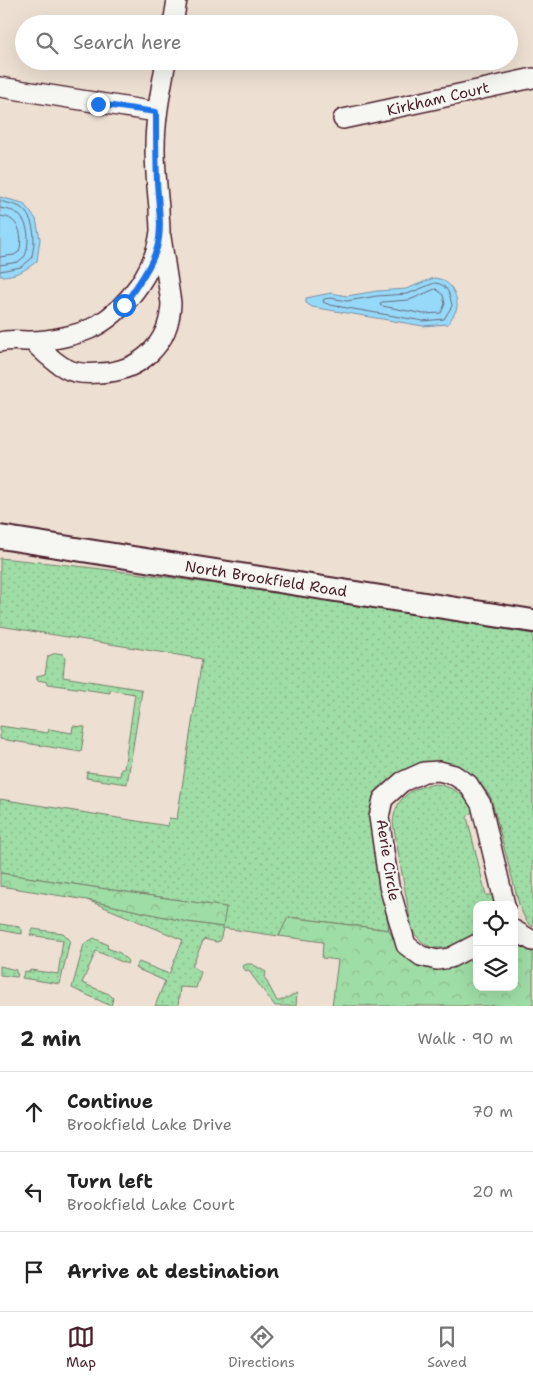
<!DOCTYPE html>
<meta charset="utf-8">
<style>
:root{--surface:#fff;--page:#f2f2f2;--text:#222;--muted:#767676;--line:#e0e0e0;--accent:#4a1f2b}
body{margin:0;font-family:"Shantell Sans",sans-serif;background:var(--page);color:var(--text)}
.controls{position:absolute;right:15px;bottom:15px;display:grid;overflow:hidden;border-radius:10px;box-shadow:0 5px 20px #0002}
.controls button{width:45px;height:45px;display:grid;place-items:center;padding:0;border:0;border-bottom:1px solid var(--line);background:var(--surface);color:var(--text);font:25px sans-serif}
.stop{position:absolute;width:15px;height:15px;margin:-11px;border:4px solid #1a73e8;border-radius:50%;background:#fff}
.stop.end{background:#1a73e8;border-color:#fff;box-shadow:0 1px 5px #0008}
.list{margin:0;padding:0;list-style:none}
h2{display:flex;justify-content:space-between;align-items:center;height:65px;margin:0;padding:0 20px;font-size:21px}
h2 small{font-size:16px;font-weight:400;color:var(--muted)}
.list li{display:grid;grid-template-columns:32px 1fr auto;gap:15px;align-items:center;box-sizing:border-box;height:80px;padding:0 20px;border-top:1px solid var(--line)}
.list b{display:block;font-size:19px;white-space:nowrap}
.list p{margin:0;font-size:16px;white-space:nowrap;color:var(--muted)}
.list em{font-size:16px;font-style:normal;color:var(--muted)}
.icon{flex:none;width:28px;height:28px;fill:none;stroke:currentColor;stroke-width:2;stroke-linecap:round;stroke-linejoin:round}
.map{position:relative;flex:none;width:533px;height:1006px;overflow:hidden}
.search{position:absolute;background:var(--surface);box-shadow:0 5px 20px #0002;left:15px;right:15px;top:15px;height:55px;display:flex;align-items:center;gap:12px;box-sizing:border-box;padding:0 18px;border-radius:28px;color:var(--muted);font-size:19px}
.sheet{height:305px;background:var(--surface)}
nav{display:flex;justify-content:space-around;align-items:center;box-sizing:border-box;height:70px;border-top:1px solid var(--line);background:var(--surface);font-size:14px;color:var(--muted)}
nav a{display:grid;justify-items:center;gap:2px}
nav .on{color:var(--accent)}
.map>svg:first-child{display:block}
.grass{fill:url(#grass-dots);stroke:#747e68}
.forest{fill:url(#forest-crowns);stroke:#747e68}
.water{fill:#96d9f8;stroke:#788fa6}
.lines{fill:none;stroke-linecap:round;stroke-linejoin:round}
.shore{stroke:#68697d;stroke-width:1}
.minor-casing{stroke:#4a1f2b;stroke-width:22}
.tertiary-casing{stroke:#4a1f2b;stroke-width:26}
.minor{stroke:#f6f6f2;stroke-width:19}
.tertiary{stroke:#f6f6f2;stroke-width:22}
.route{stroke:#1a73e8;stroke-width:6}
.labels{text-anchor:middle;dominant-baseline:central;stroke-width:4.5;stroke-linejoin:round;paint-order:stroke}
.street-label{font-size:15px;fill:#4a1f2b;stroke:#f6f6f2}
</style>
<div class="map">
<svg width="533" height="1006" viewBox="0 0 533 1006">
<defs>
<pattern id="grass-dots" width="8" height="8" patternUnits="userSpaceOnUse" patternTransform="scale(1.25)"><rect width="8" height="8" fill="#9fdda6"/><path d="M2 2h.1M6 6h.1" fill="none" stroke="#8abd8f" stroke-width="1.8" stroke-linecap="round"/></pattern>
<pattern id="forest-crowns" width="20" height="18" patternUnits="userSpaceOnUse" patternTransform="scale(1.25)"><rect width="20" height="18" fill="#9fdda6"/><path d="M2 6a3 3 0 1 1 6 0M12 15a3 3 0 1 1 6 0" fill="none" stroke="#8abd8f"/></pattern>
</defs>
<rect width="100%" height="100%" fill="#ede0d3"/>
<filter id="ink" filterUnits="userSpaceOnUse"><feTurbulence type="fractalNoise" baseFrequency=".02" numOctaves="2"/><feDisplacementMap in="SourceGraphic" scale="10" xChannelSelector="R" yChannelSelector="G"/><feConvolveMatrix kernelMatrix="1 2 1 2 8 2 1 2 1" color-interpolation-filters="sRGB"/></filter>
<g filter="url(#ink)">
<path class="grass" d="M 0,558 C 179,575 356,605 533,634 L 533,927 L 527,922 L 520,908 L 491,798 C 482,784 471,771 455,765 C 424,753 376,778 372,812 C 370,832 374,850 378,869 C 382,889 386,909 389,930 L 289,917 L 279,936 L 223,928 L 220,941 L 216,942 L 204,939 L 192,966 L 201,972 L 196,988 L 180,987 L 178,1006 L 155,1006 L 165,981 L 135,968 L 139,962 L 169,974 L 183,940 L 87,900 L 188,922 L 222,927 L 226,907 L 0,873 L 0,799 L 168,826 L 169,818 L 177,819 L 202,659 L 0,626 Z
M 56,653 L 63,654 L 65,658 L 63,677 L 139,689 L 142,691 L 127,784 L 86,778 L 87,772 L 120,776 L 121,769 L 124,769 L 135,694 L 110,690 L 110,693 L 48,684 L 48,682 L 37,680 L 37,676 L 45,674 L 48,656 Z
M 0,726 L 48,733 L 49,729 L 72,733 L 73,726 L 85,727 L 81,752 L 0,739 Z
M 436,784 C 453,787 466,795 473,811 L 467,817 L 486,895 L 493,895 L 495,905 L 477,905 L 477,933 C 451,946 433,961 412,930 L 393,823 C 395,797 412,787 436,784 Z
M 0,924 L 19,927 L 22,930 L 22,934 L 0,930 Z
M 33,929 L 63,933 L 70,940 L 60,984 L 22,978 L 25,971 L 30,972 L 30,970 L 58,974 L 63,940 L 30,935 Z
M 94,938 L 108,945 L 107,948 L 120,953 L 128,961 L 127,964 L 96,951 L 82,983 L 109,994 L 113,998 L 111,1006 L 72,988 L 84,944 Z
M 247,964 L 252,964 L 266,972 L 265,978 L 277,1001 L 280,1001 L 297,993 L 296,1006 L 275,1006 L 248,970 L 246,971 L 242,966 Z
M 0,966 L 16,970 L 16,973 L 18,974 L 17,977 L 0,975 Z"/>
<path class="forest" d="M 0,873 L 226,907 L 223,927 L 188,922 L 87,900 L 0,886 Z
M 288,917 L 389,930 L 395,942 L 407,958 L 418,967 L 442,970 L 477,956 L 477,987 L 514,987 L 514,942 L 516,943 L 533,953 L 533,1006 L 332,1006 L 338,960 L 322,958 L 323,942 L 279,936 Z"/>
<path class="water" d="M 0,197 L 23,203 L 36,219 L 40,239 L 37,261 C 25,271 15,276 0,276 Z
M 434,278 C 448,279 457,291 457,306 C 457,311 451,319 448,324 L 423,326 L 312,307 L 306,303 L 306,298 L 331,293 L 347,296 L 377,291 L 406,289 Z"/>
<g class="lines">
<path class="shore" d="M 0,201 C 6,203 15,204 20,207 C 36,218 36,243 31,259 L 21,267 L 0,271
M 0,208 C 5,209 11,210 15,212 C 30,221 30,242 25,256 L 18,262 L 0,265
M 0,216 C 4,217 9,217 12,220 C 22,227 22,242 19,252 L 14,255 L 0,257
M 435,283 C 448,284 450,295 452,306 L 444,319 L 423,321 L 330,305 L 323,302 L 324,299 L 331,298 L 347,301 L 377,296 L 407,294 Z
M 436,289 L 443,295 L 445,304 L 441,313 L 424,314 L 382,306 L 380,305 L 382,302 L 409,300 Z"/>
<defs>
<path id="minor" d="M 173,24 L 177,0
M 0,87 L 156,112
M 343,119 L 533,78
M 32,341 C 42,350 53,362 65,368 C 75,374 88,374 99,373 C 140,372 170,344 171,303 L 161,237
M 0,342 C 10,339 20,341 30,341 C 49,341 80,335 96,326 C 129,307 156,268 160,231 C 160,224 159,216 159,208 C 157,188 155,168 155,148 C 155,118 161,90 166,61
M 514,930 L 533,941
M 477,944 L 450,958 L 437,960 L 421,956 L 406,945 L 389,886 L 379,817 L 383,799 L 402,782 L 424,772 L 439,771 L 454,775 L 468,784 L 481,804 L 505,905"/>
<path id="tertiary" d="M 0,537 L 533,621"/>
</defs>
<use href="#minor" class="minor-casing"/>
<use href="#tertiary" class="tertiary-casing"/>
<use href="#minor" class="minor"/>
<use href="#tertiary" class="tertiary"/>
</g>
</g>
<g class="lines" filter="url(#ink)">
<path class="route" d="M 98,104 L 156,112 C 156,136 156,158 157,182 C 158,203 163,227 157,248 C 150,269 136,287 124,305"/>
</g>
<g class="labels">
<g class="street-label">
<text transform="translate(438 99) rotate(-13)">Kirkham Court</text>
<text transform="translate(266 579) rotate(9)">North Brookfield Road</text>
<text transform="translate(388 860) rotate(81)">Aerie Circle</text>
</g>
</g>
</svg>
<div class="controls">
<button><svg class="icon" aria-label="locate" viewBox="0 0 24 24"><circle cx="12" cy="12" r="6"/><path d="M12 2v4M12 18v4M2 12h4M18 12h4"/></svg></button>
<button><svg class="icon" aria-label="layers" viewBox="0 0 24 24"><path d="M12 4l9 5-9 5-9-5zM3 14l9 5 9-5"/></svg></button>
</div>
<div class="stop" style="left:124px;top:305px"></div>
<div class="stop end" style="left:98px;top:104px"></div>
<div class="search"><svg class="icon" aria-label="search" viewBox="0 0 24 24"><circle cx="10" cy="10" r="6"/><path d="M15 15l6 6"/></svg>Search here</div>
</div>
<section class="sheet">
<h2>2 min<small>Walk · 90 m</small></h2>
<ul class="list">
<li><svg class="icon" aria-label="ahead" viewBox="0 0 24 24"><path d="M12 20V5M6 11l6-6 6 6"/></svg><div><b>Continue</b><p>Brookfield Lake Drive</p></div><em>70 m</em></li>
<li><svg class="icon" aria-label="left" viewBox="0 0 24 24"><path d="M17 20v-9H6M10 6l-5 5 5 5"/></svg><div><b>Turn left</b><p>Brookfield Lake Court</p></div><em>20 m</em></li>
<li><svg class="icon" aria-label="arrive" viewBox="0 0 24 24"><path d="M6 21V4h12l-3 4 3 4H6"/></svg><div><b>Arrive at destination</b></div></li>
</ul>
</section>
<nav>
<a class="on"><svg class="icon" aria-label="map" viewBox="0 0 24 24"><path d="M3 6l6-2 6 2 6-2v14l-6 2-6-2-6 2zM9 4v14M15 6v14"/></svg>Map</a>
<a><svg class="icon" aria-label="directions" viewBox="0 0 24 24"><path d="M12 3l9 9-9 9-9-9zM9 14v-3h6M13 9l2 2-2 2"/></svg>Directions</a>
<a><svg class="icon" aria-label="saved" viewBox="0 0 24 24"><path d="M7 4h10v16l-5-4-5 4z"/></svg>Saved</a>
</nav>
